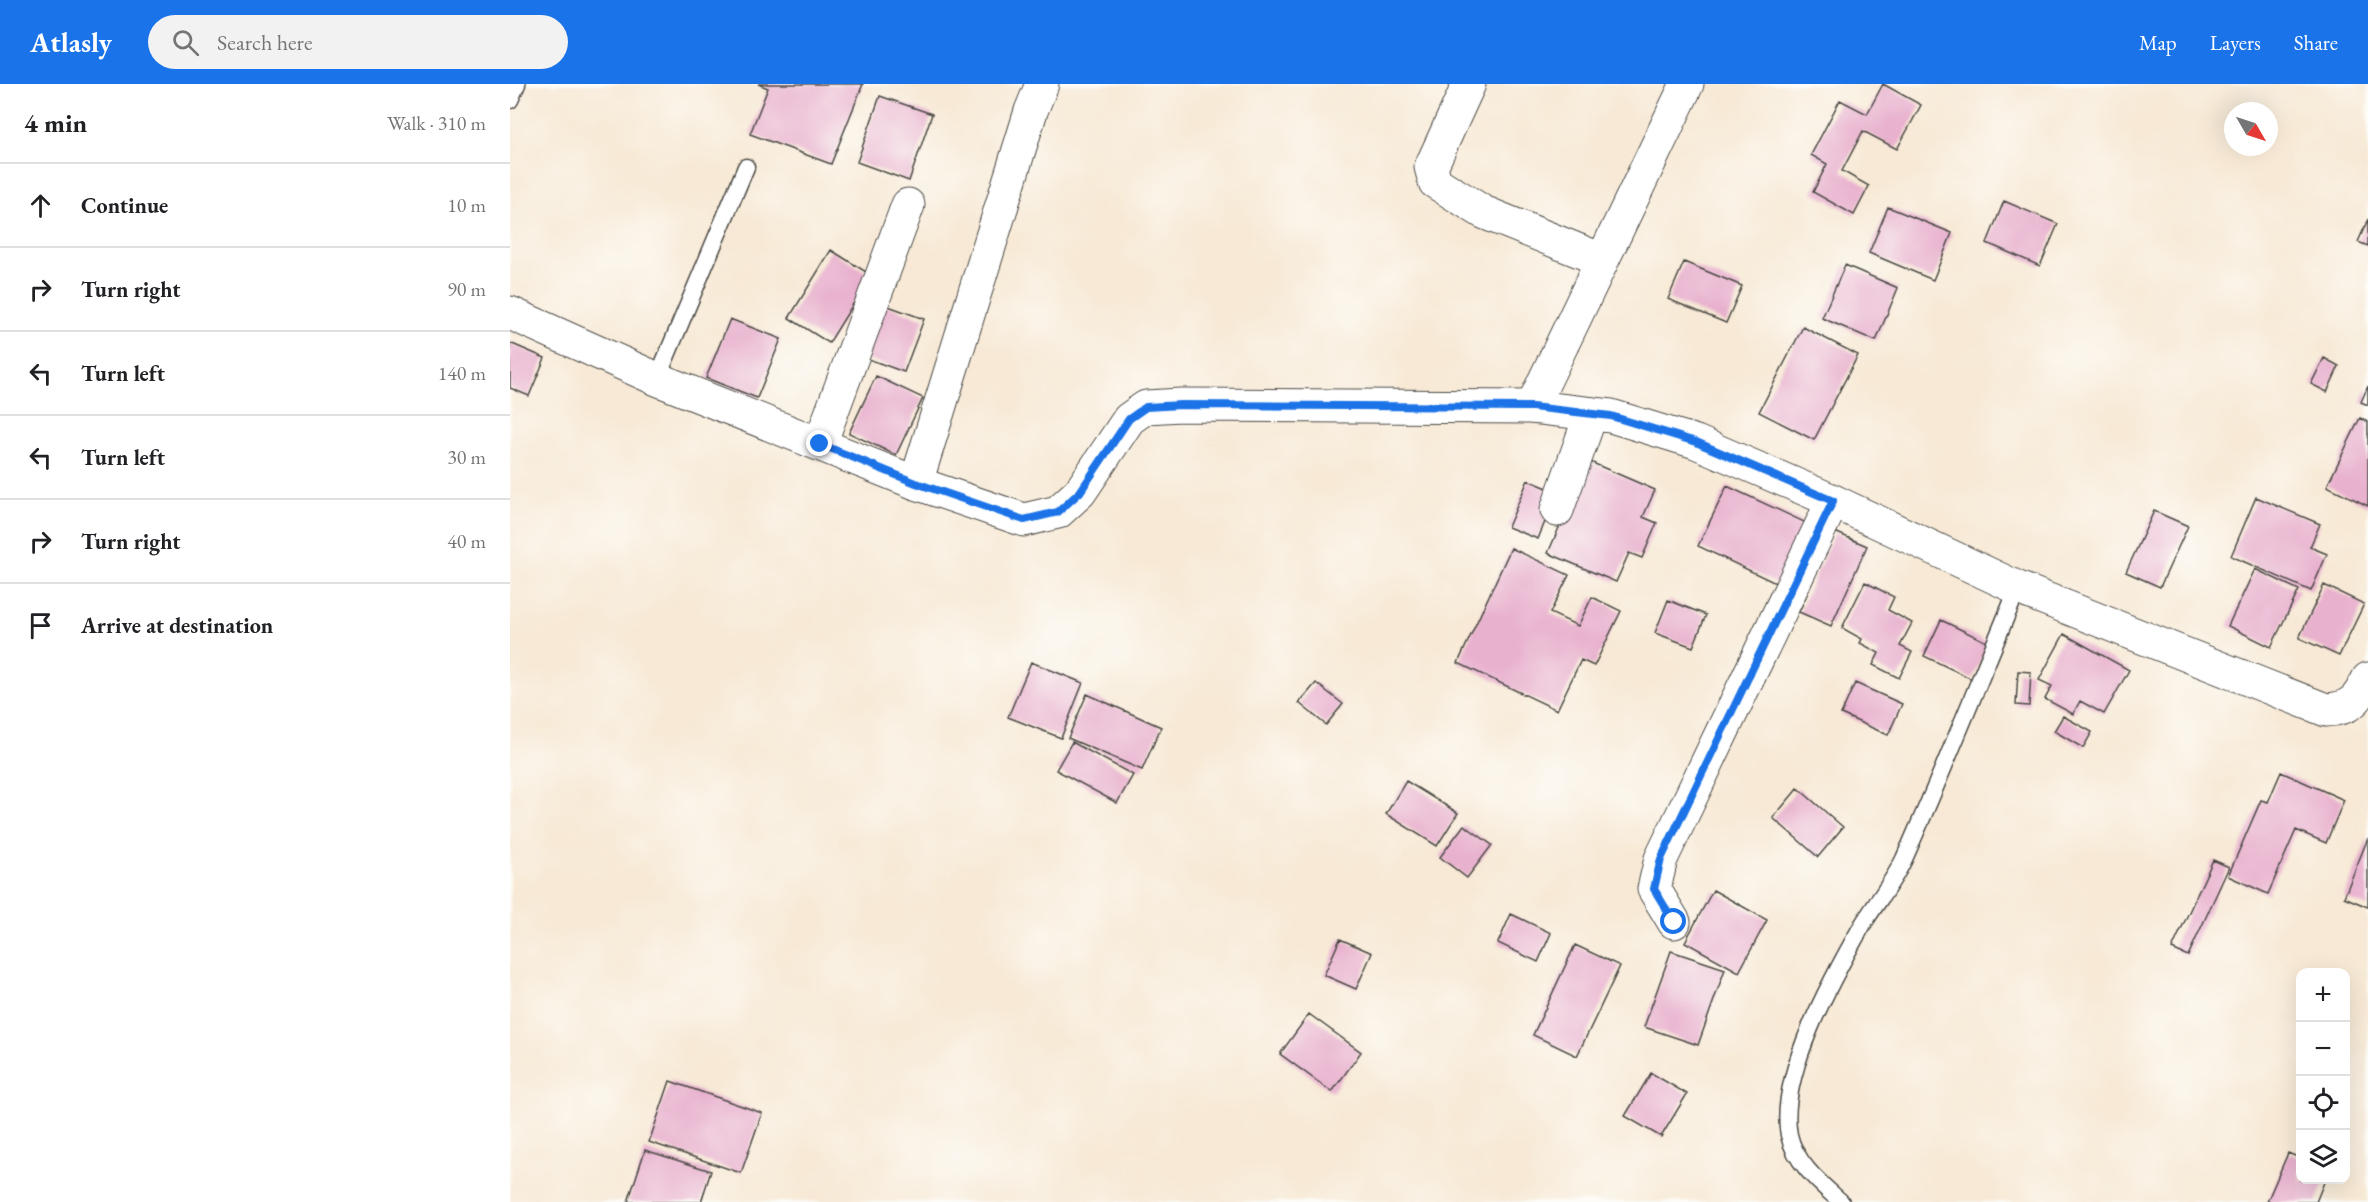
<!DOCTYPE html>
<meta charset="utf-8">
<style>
:root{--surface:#fff;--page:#f2f2f2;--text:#202124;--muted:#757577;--line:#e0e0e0;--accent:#1a73e8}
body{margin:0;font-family:"EB Garamond",serif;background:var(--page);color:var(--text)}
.controls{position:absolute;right:18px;bottom:18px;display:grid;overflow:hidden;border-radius:12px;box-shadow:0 6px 24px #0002}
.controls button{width:54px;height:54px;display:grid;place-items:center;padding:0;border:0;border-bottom:2px solid var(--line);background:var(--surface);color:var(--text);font:30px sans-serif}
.compass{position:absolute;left:1714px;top:18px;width:54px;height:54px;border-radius:50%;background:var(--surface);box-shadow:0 6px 24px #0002;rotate:129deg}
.stop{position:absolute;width:18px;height:18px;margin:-14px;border:4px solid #1a73e8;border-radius:50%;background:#fff}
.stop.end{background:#1a73e8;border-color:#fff;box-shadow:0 2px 6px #0008}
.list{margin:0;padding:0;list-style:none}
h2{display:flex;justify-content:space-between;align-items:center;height:78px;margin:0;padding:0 24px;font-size:26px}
h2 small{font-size:20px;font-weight:400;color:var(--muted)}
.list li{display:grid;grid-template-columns:39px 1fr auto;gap:18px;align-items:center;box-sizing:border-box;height:84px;padding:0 24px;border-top:2px solid var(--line)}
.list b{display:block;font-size:22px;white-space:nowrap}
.list em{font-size:20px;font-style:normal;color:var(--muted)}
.icon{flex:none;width:33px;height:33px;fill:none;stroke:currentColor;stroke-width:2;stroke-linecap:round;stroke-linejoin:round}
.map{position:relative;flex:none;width:1858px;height:1118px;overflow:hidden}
header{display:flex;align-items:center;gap:36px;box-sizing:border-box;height:84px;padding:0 30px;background:var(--accent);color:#fff}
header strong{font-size:28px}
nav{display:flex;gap:33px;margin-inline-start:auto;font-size:21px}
.search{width:420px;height:54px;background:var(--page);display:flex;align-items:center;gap:15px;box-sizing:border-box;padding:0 21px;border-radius:33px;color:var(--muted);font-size:22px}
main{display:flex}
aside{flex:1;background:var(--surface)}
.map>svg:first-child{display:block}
.building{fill:#e8b1ce}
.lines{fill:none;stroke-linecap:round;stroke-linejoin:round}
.service-casing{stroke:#4a4844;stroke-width:19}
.minor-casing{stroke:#4a4844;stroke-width:35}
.tertiary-casing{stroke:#4a4844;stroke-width:35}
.service{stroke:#fff;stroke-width:16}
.minor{stroke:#fff;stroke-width:33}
.tertiary{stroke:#fff;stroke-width:33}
.route{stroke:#1a73e8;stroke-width:8}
</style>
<header>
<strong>Atlasly</strong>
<div class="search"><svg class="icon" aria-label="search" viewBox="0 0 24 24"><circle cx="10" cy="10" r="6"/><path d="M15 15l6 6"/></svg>Search here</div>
<nav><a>Map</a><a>Layers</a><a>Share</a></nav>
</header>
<main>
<aside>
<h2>4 min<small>Walk · 310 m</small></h2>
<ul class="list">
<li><svg class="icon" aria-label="ahead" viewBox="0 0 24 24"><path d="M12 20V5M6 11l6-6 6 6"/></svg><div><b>Continue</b></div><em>10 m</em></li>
<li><svg class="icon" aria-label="right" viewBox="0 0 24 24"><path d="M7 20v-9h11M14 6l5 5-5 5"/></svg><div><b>Turn right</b></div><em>90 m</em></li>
<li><svg class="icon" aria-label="left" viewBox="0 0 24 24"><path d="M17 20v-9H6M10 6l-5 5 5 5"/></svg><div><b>Turn left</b></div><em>140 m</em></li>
<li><svg class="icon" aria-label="left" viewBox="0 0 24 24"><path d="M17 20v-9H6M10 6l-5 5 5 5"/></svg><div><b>Turn left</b></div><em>30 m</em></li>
<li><svg class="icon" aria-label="right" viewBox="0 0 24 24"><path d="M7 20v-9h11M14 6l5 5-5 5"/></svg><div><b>Turn right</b></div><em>40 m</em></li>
<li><svg class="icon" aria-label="arrive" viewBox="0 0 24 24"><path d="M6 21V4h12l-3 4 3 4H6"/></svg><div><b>Arrive at destination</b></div></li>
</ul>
</aside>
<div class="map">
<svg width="1858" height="1118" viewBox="0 0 1858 1118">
<rect width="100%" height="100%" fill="#fdfcf7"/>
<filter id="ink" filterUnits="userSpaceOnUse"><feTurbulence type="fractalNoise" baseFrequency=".0167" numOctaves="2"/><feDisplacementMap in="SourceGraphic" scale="12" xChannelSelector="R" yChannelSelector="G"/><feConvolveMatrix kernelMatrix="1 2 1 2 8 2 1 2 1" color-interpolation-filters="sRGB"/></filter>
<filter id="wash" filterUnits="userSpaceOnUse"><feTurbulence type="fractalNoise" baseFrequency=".008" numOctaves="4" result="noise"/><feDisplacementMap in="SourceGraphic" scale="24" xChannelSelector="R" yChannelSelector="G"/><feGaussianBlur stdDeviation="1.35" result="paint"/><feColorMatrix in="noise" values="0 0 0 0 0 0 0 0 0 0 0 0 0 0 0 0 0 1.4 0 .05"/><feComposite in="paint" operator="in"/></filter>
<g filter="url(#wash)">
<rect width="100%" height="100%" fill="#f7e9d5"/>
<g id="blocks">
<path class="building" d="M 248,0 L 353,0 L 321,80 L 240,50 L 258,4 Z
M 1373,0 L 1411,21 L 1387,65 L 1353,47 L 1332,87 L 1359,102 L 1344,131 L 1303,108 L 1317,80 L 1301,71 L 1330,16 L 1357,30 Z
M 370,12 L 422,30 L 399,97 L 347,78 Z
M 1494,117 L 1548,140 L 1530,182 L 1477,159 Z
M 1378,123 L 1442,149 L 1423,196 L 1359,169 Z
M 1858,135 L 1858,162 L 1848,158 Z
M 321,166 L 361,191 L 319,259 L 279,234 Z
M 1174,178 L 1232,202 L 1216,239 L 1158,215 Z
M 1335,181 L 1388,204 L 1366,257 L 1312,234 Z
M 370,219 L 414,235 L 394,288 L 350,272 Z
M 220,235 L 271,255 L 247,314 L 196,294 Z
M 1293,243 L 1348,271 L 1304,356 L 1249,328 Z
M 0,259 L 35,274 L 19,312 L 0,304 Z
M 1814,274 L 1829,282 L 1817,308 L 1801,300 Z
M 366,292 L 413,314 L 386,371 L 339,349 Z
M 1858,302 L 1858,321 L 1851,318 Z
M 1850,334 L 1858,338 L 1858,422 L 1817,402 Z
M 1078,377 L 1145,406 L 1133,433 L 1147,439 L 1132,474 L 1119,469 L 1106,498 L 1038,469 Z
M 1018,396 L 1047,408 L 1028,455 L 998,443 Z
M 1217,402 L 1305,443 L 1276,504 L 1188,462 Z
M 1746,413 L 1810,440 L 1800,463 L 1817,470 L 1801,507 L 1721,472 Z
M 1644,427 L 1678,442 L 1650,503 L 1616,488 Z
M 1325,448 L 1357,462 L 1321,542 L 1289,528 Z
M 1001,464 L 1059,491 L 1040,529 L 1068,542 L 1082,513 L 1111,527 L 1084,582 L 1071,576 L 1047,626 L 948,579 Z
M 1745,485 L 1789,506 L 1761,563 L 1718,542 Z
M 1355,498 L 1384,513 L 1378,526 L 1402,539 L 1390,562 L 1402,568 L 1389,594 L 1363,581 L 1369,569 L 1350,559 L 1352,555 L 1332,544 Z
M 1814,501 L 1854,520 L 1829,572 L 1789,554 Z
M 1158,516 L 1196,531 L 1183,563 L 1145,549 Z
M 1431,536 L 1479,559 L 1462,595 L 1414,572 Z
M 1554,550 L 1619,586 L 1594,630 L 1570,617 L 1563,630 L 1535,615 L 1542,602 L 1529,596 Z
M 521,578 L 573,599 L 551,654 L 498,633 Z
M 1508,587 L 1521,588 L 1519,622 L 1506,621 Z
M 806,599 L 833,620 L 816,641 L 789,619 Z
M 1345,599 L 1392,620 L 1378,651 L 1331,630 Z
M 577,610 L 651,643 L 632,686 L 558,654 Z
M 1553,632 L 1582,648 L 1573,664 L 1544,647 Z
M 562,658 L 623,691 L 607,719 L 546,686 Z
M 1771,688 L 1834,716 L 1816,759 L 1786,746 L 1758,810 L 1718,792 L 1751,716 L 1758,718 Z
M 896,697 L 948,729 L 927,762 L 876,730 Z
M 1288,704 L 1333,743 L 1308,773 L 1263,734 Z
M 954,741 L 982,761 L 957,794 L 930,773 Z
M 1858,754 L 1858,823 L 1834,813 Z
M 1703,776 L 1719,783 L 1678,872 L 1662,865 Z
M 1203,806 L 1257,836 L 1229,888 L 1175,858 Z
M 1001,830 L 1041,849 L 1028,878 L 988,859 Z
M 830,855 L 862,869 L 846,905 L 814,891 Z
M 1065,861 L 1110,882 L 1067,972 L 1023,951 Z
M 1161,867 L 1215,885 L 1188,961 L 1134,943 Z
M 799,930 L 851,968 L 822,1008 L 770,970 Z
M 1141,989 L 1177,1010 L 1151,1053 L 1115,1032 Z
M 160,997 L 252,1029 L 231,1089 L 139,1058 Z
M 135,1066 L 201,1087 L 191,1118 L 118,1118 Z
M 1778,1069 L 1790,1074 L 1790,1096 L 1815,1096 L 1806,1118 L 1757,1118 Z"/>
</g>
</g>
<g filter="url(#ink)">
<use href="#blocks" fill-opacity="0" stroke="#4a4844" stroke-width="1.5"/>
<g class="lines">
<defs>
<path id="service" d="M 0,16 L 7,0
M 147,295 L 236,83
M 1331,1118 C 1311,1100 1285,1079 1279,1051 C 1267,992 1324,891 1353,840 C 1366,819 1383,798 1394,775 C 1434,686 1470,594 1508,504"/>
<path id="minor" d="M 959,0 L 921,83 L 925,98 L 973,128 L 1092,176
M 1022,323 L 1177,0
M 310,360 L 398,121
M 406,399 L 521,27 L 532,0
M 1047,426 L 1081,330
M 1164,838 L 1144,805 L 1151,775 L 1323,417"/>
<path id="tertiary" d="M 0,229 L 147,295 L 406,399 L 514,436 L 548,428 L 570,408 L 619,335 L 636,323 L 671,321 L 1022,323 L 1101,332 L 1186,358 L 1323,417 L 1508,504 L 1816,626 C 1840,625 1848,616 1858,595"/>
</defs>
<use href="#service" class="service-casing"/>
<use href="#minor" class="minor-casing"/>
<use href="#tertiary" class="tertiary-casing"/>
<use href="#service" class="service"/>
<use href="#minor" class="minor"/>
<use href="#tertiary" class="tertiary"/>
</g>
</g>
<g class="lines" filter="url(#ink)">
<path class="route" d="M 310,360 L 406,399 L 514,436 L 548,428 L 570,408 L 619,335 L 636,323 L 671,321 L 1022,323 L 1101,332 L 1186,358 L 1323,417 L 1151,775 L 1144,805 L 1164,838"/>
</g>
</svg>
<div class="controls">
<button>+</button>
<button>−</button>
<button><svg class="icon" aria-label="locate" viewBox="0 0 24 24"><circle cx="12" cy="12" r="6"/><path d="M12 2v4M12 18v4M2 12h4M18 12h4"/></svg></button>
<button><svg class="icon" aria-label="layers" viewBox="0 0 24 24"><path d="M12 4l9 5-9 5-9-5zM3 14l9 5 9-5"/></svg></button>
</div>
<svg class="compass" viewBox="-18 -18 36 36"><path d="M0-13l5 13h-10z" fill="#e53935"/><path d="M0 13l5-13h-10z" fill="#757577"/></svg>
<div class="stop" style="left:1164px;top:838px"></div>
<div class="stop end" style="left:310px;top:360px"></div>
</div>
</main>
